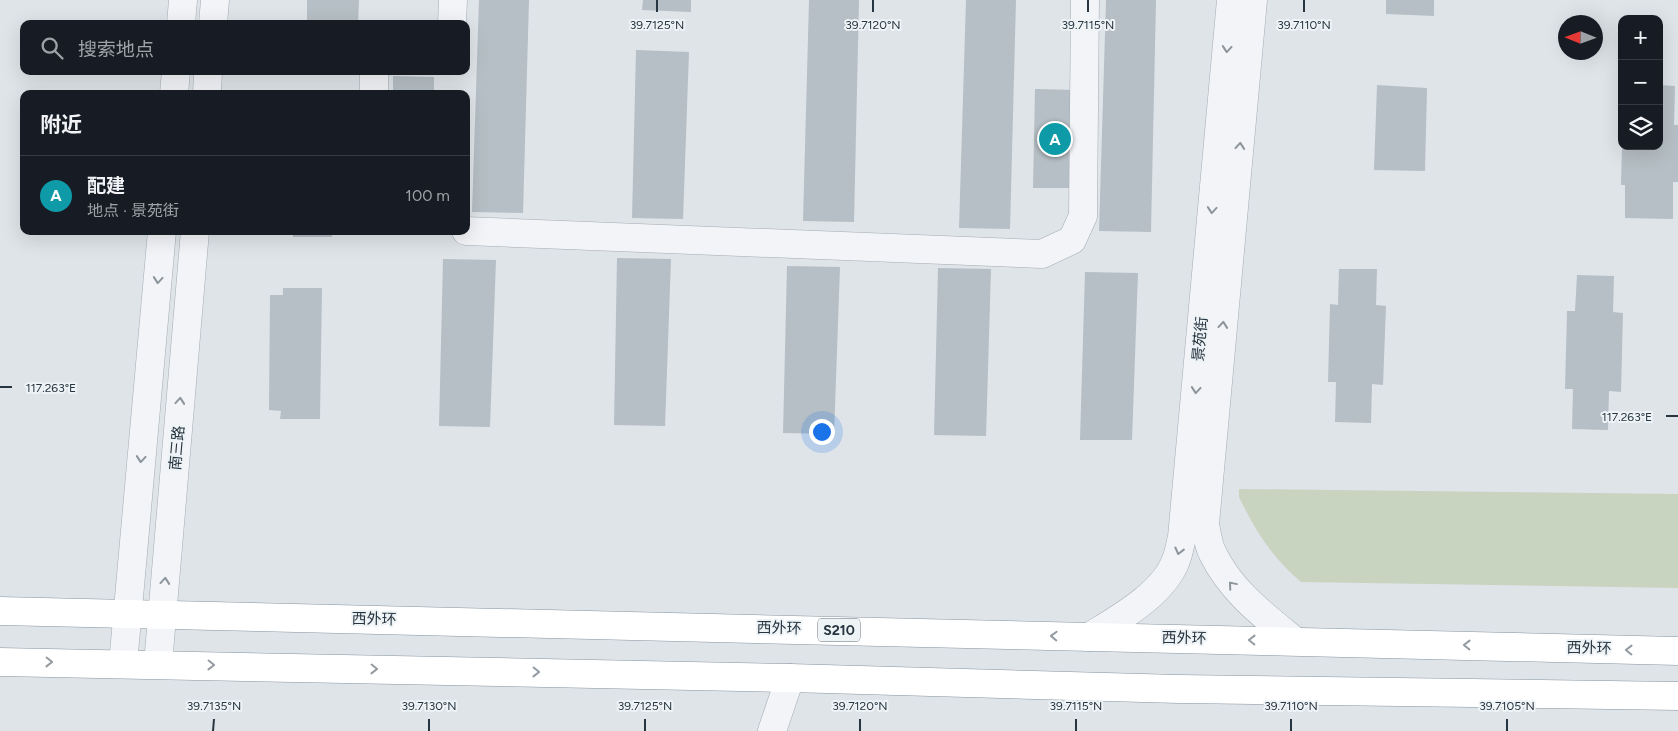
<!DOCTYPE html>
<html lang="zh">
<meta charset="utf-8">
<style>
:root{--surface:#171b24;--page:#20242c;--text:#f1f3f6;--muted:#9ea1a6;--line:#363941;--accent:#db2777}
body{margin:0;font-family:Figtree,"Noto Sans SC",sans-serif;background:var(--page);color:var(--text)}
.controls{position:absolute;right:15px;top:15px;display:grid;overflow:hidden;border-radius:10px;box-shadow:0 5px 20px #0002}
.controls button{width:45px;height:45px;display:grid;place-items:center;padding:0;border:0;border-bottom:1px solid var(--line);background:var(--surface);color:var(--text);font:25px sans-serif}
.compass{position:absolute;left:1558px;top:15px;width:45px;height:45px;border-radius:50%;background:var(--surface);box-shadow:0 5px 20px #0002;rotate:271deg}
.you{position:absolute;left:821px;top:431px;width:18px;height:18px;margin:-12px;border:4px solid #fff;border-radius:50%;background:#1a73e8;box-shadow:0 0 0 8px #1a73e833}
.badge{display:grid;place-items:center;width:32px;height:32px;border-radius:50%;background:var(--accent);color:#fff;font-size:16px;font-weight:700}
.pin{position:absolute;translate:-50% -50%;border:2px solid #fff;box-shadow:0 1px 5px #0006}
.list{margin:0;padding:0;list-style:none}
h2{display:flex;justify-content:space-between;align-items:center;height:65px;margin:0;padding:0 20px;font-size:21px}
h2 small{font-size:16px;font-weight:400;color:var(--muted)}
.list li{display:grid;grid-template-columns:32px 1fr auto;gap:15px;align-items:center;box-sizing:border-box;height:80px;padding:0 20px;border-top:1px solid var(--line)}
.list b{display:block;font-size:19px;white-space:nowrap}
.list p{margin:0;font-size:16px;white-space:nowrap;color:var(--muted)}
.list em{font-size:16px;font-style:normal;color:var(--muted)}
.icon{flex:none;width:28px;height:28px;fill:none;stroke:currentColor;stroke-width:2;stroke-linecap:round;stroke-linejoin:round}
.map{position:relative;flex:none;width:1678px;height:731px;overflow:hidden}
.search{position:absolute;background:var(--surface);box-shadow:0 5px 20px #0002;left:20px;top:20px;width:450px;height:55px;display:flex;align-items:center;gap:12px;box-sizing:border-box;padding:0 18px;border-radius:10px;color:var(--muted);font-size:19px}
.panel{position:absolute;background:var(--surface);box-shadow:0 5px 20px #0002;left:20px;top:90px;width:450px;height:145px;border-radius:10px}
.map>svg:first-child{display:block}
.green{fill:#c8d3c0}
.building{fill:#b6bfc5}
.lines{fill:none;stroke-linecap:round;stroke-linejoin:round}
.minor-casing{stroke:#a4acb3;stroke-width:29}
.highway-casing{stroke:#8695a0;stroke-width:29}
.minor{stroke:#f2f4f7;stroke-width:28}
.highway{stroke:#fff;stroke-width:28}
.oneway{stroke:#8c949c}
.oneway2{stroke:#939aa0}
.ticks{fill:none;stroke:#273540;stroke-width:2}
.labels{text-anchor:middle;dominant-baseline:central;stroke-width:4;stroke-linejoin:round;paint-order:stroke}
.shield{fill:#eef3f6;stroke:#636e77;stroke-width:1}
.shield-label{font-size:14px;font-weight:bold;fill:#273540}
.street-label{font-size:15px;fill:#273540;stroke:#eef3f6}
.ticks-label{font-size:12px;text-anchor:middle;fill:#273540;stroke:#eef3f6;stroke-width:4;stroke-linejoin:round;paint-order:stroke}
</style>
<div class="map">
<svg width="1678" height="731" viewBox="0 0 1678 731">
<rect width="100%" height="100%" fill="#dfe4e9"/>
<path class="green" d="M 1239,489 L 1678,494 L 1678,588 L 1301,582 C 1272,558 1255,530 1239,497 Z"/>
<path class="building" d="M 307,0 L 359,0 L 358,24 L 307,24 Z
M 479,0 L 529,0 L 523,213 L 472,212 Z
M 643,0 L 691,0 L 691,12 L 642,10 Z
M 809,0 L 859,0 L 854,222 L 803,221 Z
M 966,0 L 1016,0 L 1010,229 L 959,228 Z
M 1106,0 L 1156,0 L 1151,232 L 1099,231 Z
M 1386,0 L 1434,0 L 1434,16 L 1386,14 Z
M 636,50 L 689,52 L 683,219 L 632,218 Z
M 393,76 L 434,77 L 434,94 L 393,94 Z
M 1377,85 L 1427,88 L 1425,171 L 1374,170 Z
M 1659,85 L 1675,86 L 1674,125 L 1678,125 L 1678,182 L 1673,182 L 1673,219 L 1625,218 L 1625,185 L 1621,185 L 1622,146 L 1659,146 Z
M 1035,89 L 1077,90 L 1075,188 L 1033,188 Z
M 293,231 L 332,231 L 332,237 L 293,237 Z
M 617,258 L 671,259 L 665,426 L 614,425 Z
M 443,259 L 496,260 L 490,427 L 439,426 Z
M 787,266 L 840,267 L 834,434 L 783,433 Z
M 938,268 L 991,269 L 986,436 L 934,435 Z
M 1339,269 L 1377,269 L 1376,305 L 1386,306 L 1383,385 L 1372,384 L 1371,423 L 1335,422 L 1336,382 L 1328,382 L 1330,304 L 1338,305 Z
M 1085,272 L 1138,273 L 1132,440 L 1080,440 Z
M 1577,275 L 1614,276 L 1613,312 L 1623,313 L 1621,392 L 1609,391 L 1608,430 L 1572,429 L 1573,389 L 1565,389 L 1567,311 L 1575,311 Z
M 283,288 L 322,288 L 320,419 L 280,419 L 281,411 L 269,410 L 270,295 L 283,295 Z"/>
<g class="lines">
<defs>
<path id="minor" d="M 1253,0 L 1205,524 C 1207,534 1208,545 1213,554 C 1231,591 1263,615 1295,641
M 181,24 L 183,0
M 213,24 L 215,0
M 452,24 L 453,0
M 174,94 L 176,71
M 207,94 L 208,71
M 374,94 L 374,71
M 466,231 L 1042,254 L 1072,240 L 1083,216 L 1085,0
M 1089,637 C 1118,619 1164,594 1176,560 C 1179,553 1180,545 1182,537 L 1231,0
M 123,664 L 162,231
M 158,664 L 195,231
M 772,731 L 790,678"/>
<path id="highway" d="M 0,611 L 1678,651
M 0,662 L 790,678 L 1179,689 L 1678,696"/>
</defs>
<use href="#minor" class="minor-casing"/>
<use href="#highway" class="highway-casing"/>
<use href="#minor" class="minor"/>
<use href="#highway" class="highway"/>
</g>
<defs><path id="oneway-chevron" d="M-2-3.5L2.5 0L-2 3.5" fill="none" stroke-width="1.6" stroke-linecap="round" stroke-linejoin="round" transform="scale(1.25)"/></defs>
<g class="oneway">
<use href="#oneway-chevron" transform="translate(1227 49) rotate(95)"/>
<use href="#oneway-chevron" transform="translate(1240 146) rotate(-85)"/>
<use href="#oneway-chevron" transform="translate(1212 210) rotate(95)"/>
<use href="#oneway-chevron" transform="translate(158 280) rotate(95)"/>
<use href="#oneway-chevron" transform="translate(1223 325) rotate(-85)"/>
<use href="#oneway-chevron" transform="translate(1196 390) rotate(95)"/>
<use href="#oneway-chevron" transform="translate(180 401) rotate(-85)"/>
<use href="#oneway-chevron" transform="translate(141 459) rotate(95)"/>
<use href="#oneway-chevron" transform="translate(1179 551) rotate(104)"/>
<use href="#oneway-chevron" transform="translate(165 581) rotate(-85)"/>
<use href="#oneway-chevron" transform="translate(1232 585) rotate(-130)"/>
</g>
<g class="oneway2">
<use href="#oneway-chevron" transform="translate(1054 636) rotate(-178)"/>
<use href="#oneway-chevron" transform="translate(1252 640) rotate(-179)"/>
<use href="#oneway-chevron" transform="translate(1467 645) rotate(-179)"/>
<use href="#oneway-chevron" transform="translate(1629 650) rotate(-179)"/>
<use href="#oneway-chevron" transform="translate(49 662) rotate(1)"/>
<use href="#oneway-chevron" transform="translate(211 665) rotate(1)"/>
<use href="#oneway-chevron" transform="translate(374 669) rotate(1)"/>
<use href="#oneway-chevron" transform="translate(536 672) rotate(1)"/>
</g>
<path class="ticks" d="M 657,12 L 657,0M 873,12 L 873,0M 1088,12 L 1088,0M 1304,12 L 1304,0M 0,387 L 12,387M 1666,416 L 1678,416M 213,731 L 214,719M 429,731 L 429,719M 645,731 L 645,719M 860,731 L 860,719M 1076,731 L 1076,719M 1291,731 L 1291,719M 1507,731 L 1507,719"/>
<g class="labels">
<rect class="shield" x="818" y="618.5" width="42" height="23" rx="4"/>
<g class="shield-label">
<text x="839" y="630">S210</text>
</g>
<g class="street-label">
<text transform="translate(1200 339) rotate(-85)">景苑街</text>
<text transform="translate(177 448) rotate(-85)">南三路</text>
<text transform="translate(374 619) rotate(1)">西外环</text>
<text transform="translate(779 628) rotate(1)">西外环</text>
<text transform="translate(1184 638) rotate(1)">西外环</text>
<text transform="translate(1589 648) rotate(1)">西外环</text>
</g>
</g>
<g class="ticks-label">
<text x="657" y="29">39.7125°N</text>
<text x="873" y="29">39.7120°N</text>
<text x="1088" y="29">39.7115°N</text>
<text x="1304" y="29">39.7110°N</text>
<text x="51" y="392">117.263°E</text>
<text x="1627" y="421">117.263°E</text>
<text x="214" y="710">39.7135°N</text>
<text x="429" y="710">39.7130°N</text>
<text x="645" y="710">39.7125°N</text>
<text x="860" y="710">39.7120°N</text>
<text x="1076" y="710">39.7115°N</text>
<text x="1291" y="710">39.7110°N</text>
<text x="1507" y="710">39.7105°N</text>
</g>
</svg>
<div class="controls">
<button>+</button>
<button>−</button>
<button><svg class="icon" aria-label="layers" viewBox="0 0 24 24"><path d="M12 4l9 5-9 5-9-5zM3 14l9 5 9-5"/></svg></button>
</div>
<svg class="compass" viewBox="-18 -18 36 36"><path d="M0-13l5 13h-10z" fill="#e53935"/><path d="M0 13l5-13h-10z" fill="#9ea1a6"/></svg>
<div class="you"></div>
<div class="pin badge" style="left:1055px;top:139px;background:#0f9aa8">A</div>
<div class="search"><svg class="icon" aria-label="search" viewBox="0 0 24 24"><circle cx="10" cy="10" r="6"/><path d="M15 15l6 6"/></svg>搜索地点</div>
<section class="panel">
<h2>附近<small></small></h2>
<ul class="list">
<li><span class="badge" style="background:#0f9aa8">A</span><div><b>配建</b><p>地点 · 景苑街</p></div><em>100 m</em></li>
</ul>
</section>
</div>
